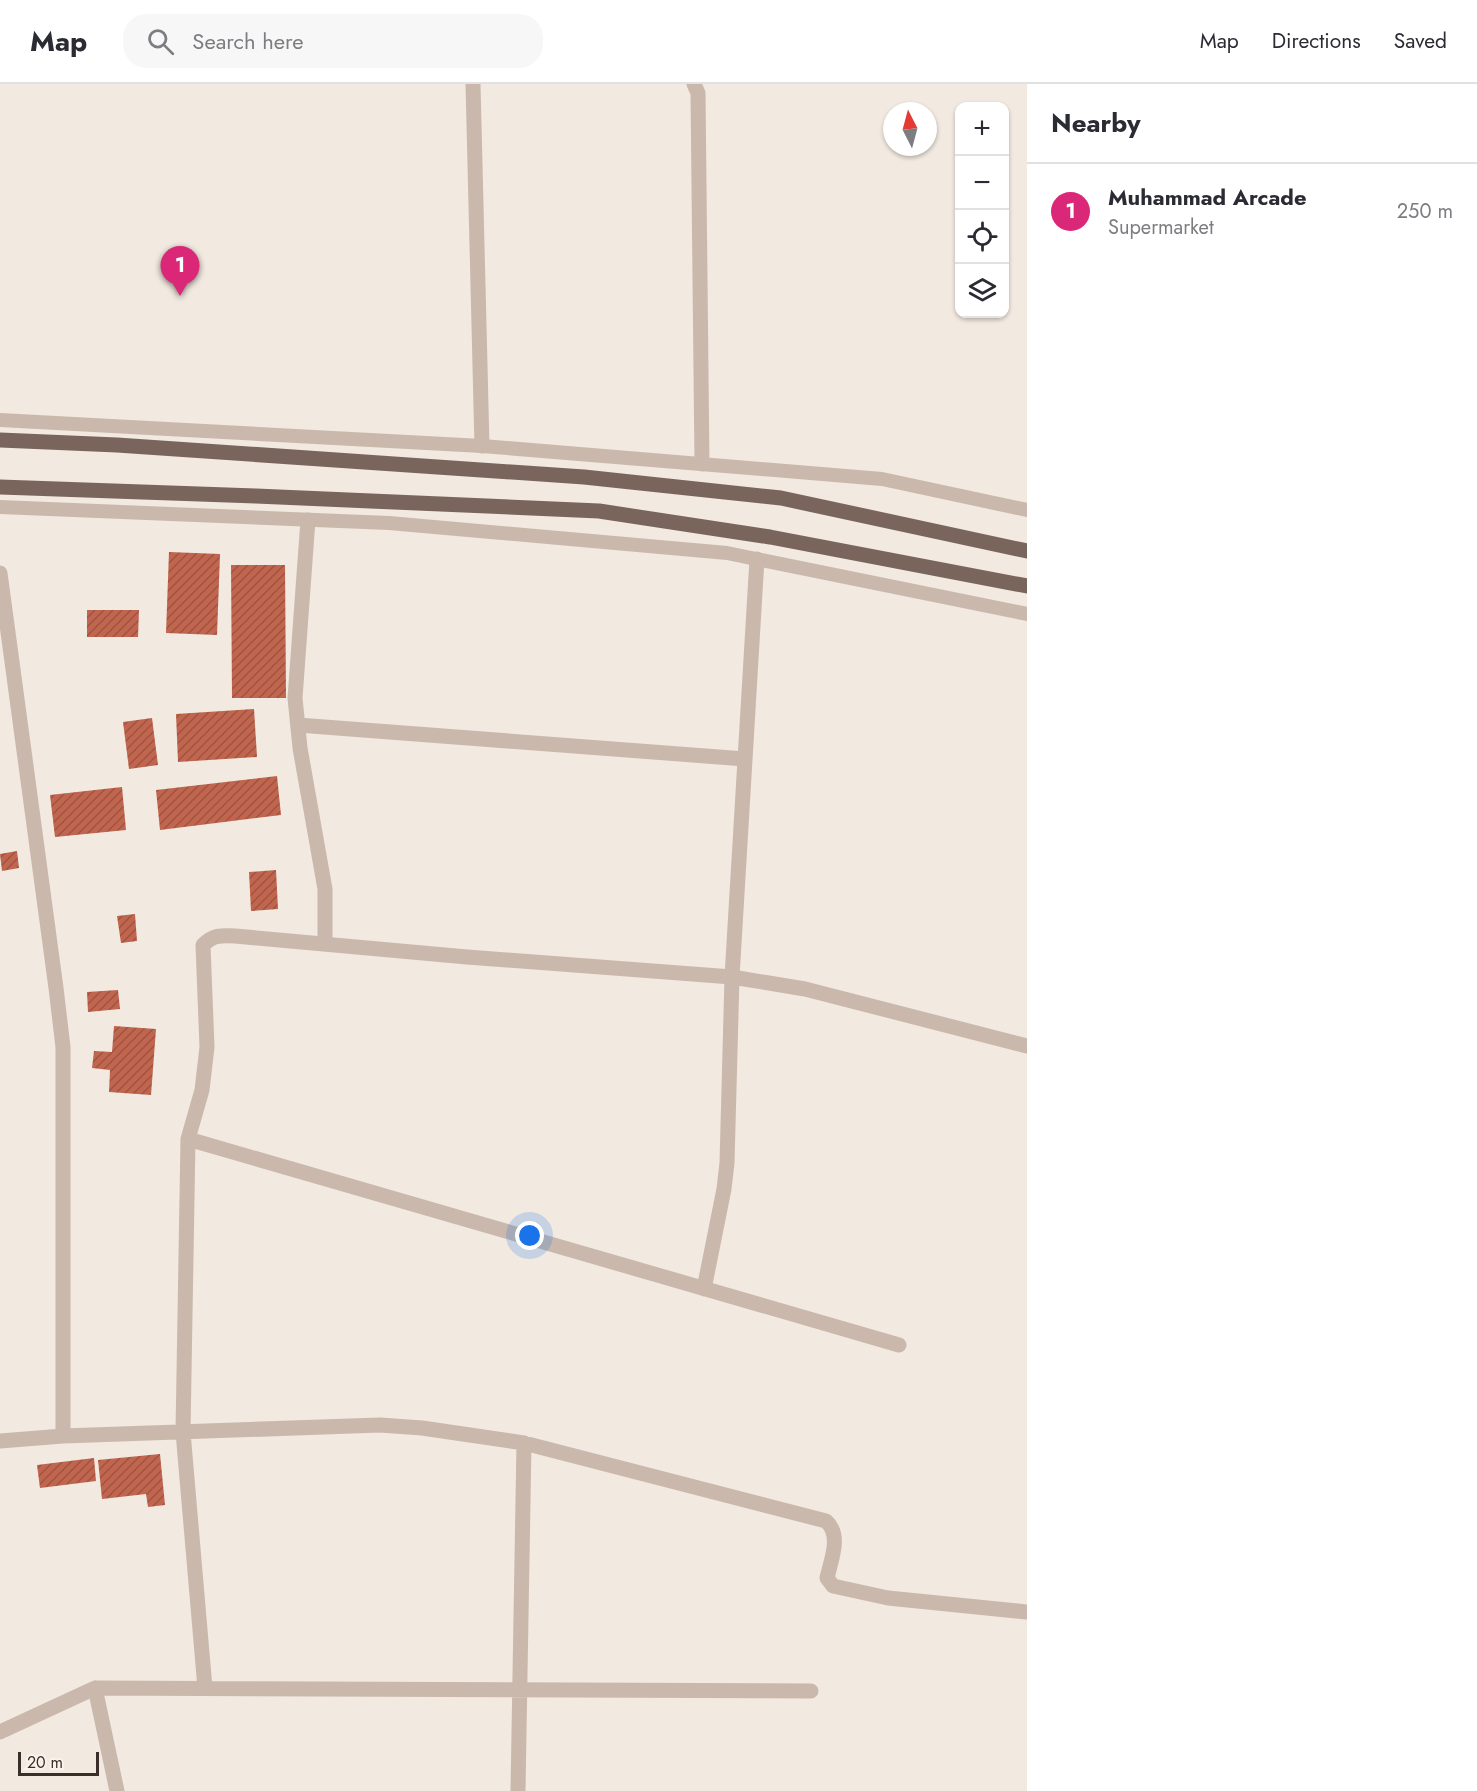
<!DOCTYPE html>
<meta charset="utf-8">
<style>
:root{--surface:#fff;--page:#f7f7f7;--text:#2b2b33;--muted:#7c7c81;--line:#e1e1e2;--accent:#db2777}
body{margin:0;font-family:Jost,sans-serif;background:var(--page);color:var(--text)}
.controls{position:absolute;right:18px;top:18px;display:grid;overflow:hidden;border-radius:12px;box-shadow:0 2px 4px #0004}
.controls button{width:54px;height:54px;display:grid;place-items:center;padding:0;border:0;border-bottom:2px solid var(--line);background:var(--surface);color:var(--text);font:30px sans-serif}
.compass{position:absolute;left:883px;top:18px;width:54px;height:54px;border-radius:50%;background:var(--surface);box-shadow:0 2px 4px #0004;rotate:354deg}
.scale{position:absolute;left:18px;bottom:15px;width:81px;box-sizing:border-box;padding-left:6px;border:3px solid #392e2a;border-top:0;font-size:16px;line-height:21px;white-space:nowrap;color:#392e2a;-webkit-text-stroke:4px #faf3ec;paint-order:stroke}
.you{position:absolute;left:530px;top:1152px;width:21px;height:21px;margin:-15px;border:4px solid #fff;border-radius:50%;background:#1a73e8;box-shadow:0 0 0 9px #1a73e833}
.badge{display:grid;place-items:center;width:39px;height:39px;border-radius:50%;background:var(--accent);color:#fff;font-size:20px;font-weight:700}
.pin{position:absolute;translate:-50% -50px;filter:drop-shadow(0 2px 3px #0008)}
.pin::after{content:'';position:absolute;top:32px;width:21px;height:18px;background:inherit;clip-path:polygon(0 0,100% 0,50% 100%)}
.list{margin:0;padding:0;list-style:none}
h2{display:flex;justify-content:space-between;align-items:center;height:78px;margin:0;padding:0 24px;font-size:26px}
h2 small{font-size:20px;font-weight:400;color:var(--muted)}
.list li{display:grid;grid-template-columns:39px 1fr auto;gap:18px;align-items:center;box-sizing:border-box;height:96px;padding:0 24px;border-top:2px solid var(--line)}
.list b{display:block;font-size:22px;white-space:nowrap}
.list p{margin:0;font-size:20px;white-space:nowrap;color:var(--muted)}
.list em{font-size:20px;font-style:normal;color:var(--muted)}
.icon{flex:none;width:33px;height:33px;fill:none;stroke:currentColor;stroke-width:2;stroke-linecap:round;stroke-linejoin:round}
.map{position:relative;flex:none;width:1027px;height:1707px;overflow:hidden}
header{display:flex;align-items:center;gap:36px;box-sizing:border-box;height:84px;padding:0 30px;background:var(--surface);border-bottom:2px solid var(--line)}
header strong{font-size:28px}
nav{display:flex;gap:33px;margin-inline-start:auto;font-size:21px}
.search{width:420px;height:54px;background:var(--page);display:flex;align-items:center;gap:15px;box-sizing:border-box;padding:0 21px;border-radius:24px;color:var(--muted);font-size:22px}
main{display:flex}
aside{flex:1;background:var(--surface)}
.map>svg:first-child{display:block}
.building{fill:url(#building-hatch)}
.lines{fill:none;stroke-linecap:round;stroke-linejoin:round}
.lane{stroke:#cab8ac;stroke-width:14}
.street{stroke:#cab8ac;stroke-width:15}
.primary{stroke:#7a655c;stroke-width:15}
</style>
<header>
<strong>Map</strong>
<div class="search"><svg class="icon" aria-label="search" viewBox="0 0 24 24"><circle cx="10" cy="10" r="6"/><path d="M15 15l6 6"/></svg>Search here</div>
<nav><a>Map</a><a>Directions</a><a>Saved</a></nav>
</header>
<main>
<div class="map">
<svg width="1027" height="1707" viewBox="0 0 1027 1707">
<defs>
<pattern id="building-hatch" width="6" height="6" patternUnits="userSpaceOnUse" patternTransform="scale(1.5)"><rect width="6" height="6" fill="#c1654f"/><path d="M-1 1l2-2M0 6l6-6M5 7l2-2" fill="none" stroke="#9e5442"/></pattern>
</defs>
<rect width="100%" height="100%" fill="#f2e9e0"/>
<path class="building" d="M 169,468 L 220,470 L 217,551 L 166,549 Z
M 231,481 L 285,481 L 286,614 L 232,614 Z
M 87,526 L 139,526 L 138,553 L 87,553 Z
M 254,625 L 257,673 L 178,678 L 176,630 Z
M 152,634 L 158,681 L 129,685 L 123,638 Z
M 277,692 L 281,731 L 160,746 L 156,706 Z
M 122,703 L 126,746 L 55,753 L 50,711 Z
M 17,767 L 19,784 L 2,787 L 0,770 Z
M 276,786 L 278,825 L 251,827 L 249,788 Z
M 135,830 L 137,857 L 121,859 L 117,832 Z
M 118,906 L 120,925 L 88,928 L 87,908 Z
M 114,942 L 156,945 L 151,1011 L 109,1008 L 110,986 L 92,984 L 94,967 L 112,968 Z
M 160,1370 L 165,1421 L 148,1423 L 146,1410 L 102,1415 L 98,1376 Z
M 94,1374 L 96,1397 L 40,1404 L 37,1381 Z"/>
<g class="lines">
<path class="lane" d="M 0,336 L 482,362 L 882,395 L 1027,426
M 0,423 L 389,439 L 727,469 L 1027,530"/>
<path class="street" d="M 473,0 L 482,362
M 694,0 L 698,9 L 702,380
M 308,436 L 295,614 L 300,664 L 325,805 L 325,860
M 0,489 L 56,904 L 63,963 L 63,1352
M 298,641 L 745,675
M 188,1055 L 899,1261
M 704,1205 L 724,1105 L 727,1079 L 732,893 L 757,475
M 0,1357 L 63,1352 L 380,1341 L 422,1344 L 524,1359 L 826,1437 C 842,1451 831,1476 827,1494 L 833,1502 L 888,1514 L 1027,1528
M 95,1604 L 117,1707
M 205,1604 L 183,1348 L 188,1055 L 202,1006 L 207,963 L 203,861 C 213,851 221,851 235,852 L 467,873 L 732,893 L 805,905 L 1027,962
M 0,1648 L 95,1604 L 811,1607
M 518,1707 L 524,1359"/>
<path class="primary" d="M 0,356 L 117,361 L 584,393 L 781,414 L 1027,467
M 0,403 L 256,412 L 599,427 L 770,453 L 1027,502"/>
</g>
</svg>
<div class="controls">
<button>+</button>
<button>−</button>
<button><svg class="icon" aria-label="locate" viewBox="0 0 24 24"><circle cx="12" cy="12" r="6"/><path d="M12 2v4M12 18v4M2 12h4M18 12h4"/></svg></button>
<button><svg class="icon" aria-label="layers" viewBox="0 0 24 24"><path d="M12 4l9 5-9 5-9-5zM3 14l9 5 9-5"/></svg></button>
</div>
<svg class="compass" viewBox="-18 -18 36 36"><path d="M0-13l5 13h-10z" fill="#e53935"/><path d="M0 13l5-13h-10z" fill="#7c7c81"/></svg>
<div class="scale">20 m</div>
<div class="you"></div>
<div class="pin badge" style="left:180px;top:212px">1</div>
</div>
<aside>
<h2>Nearby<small></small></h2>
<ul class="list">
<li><span class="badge">1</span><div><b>Muhammad Arcade</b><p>Supermarket</p></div><em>250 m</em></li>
</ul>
</aside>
</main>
